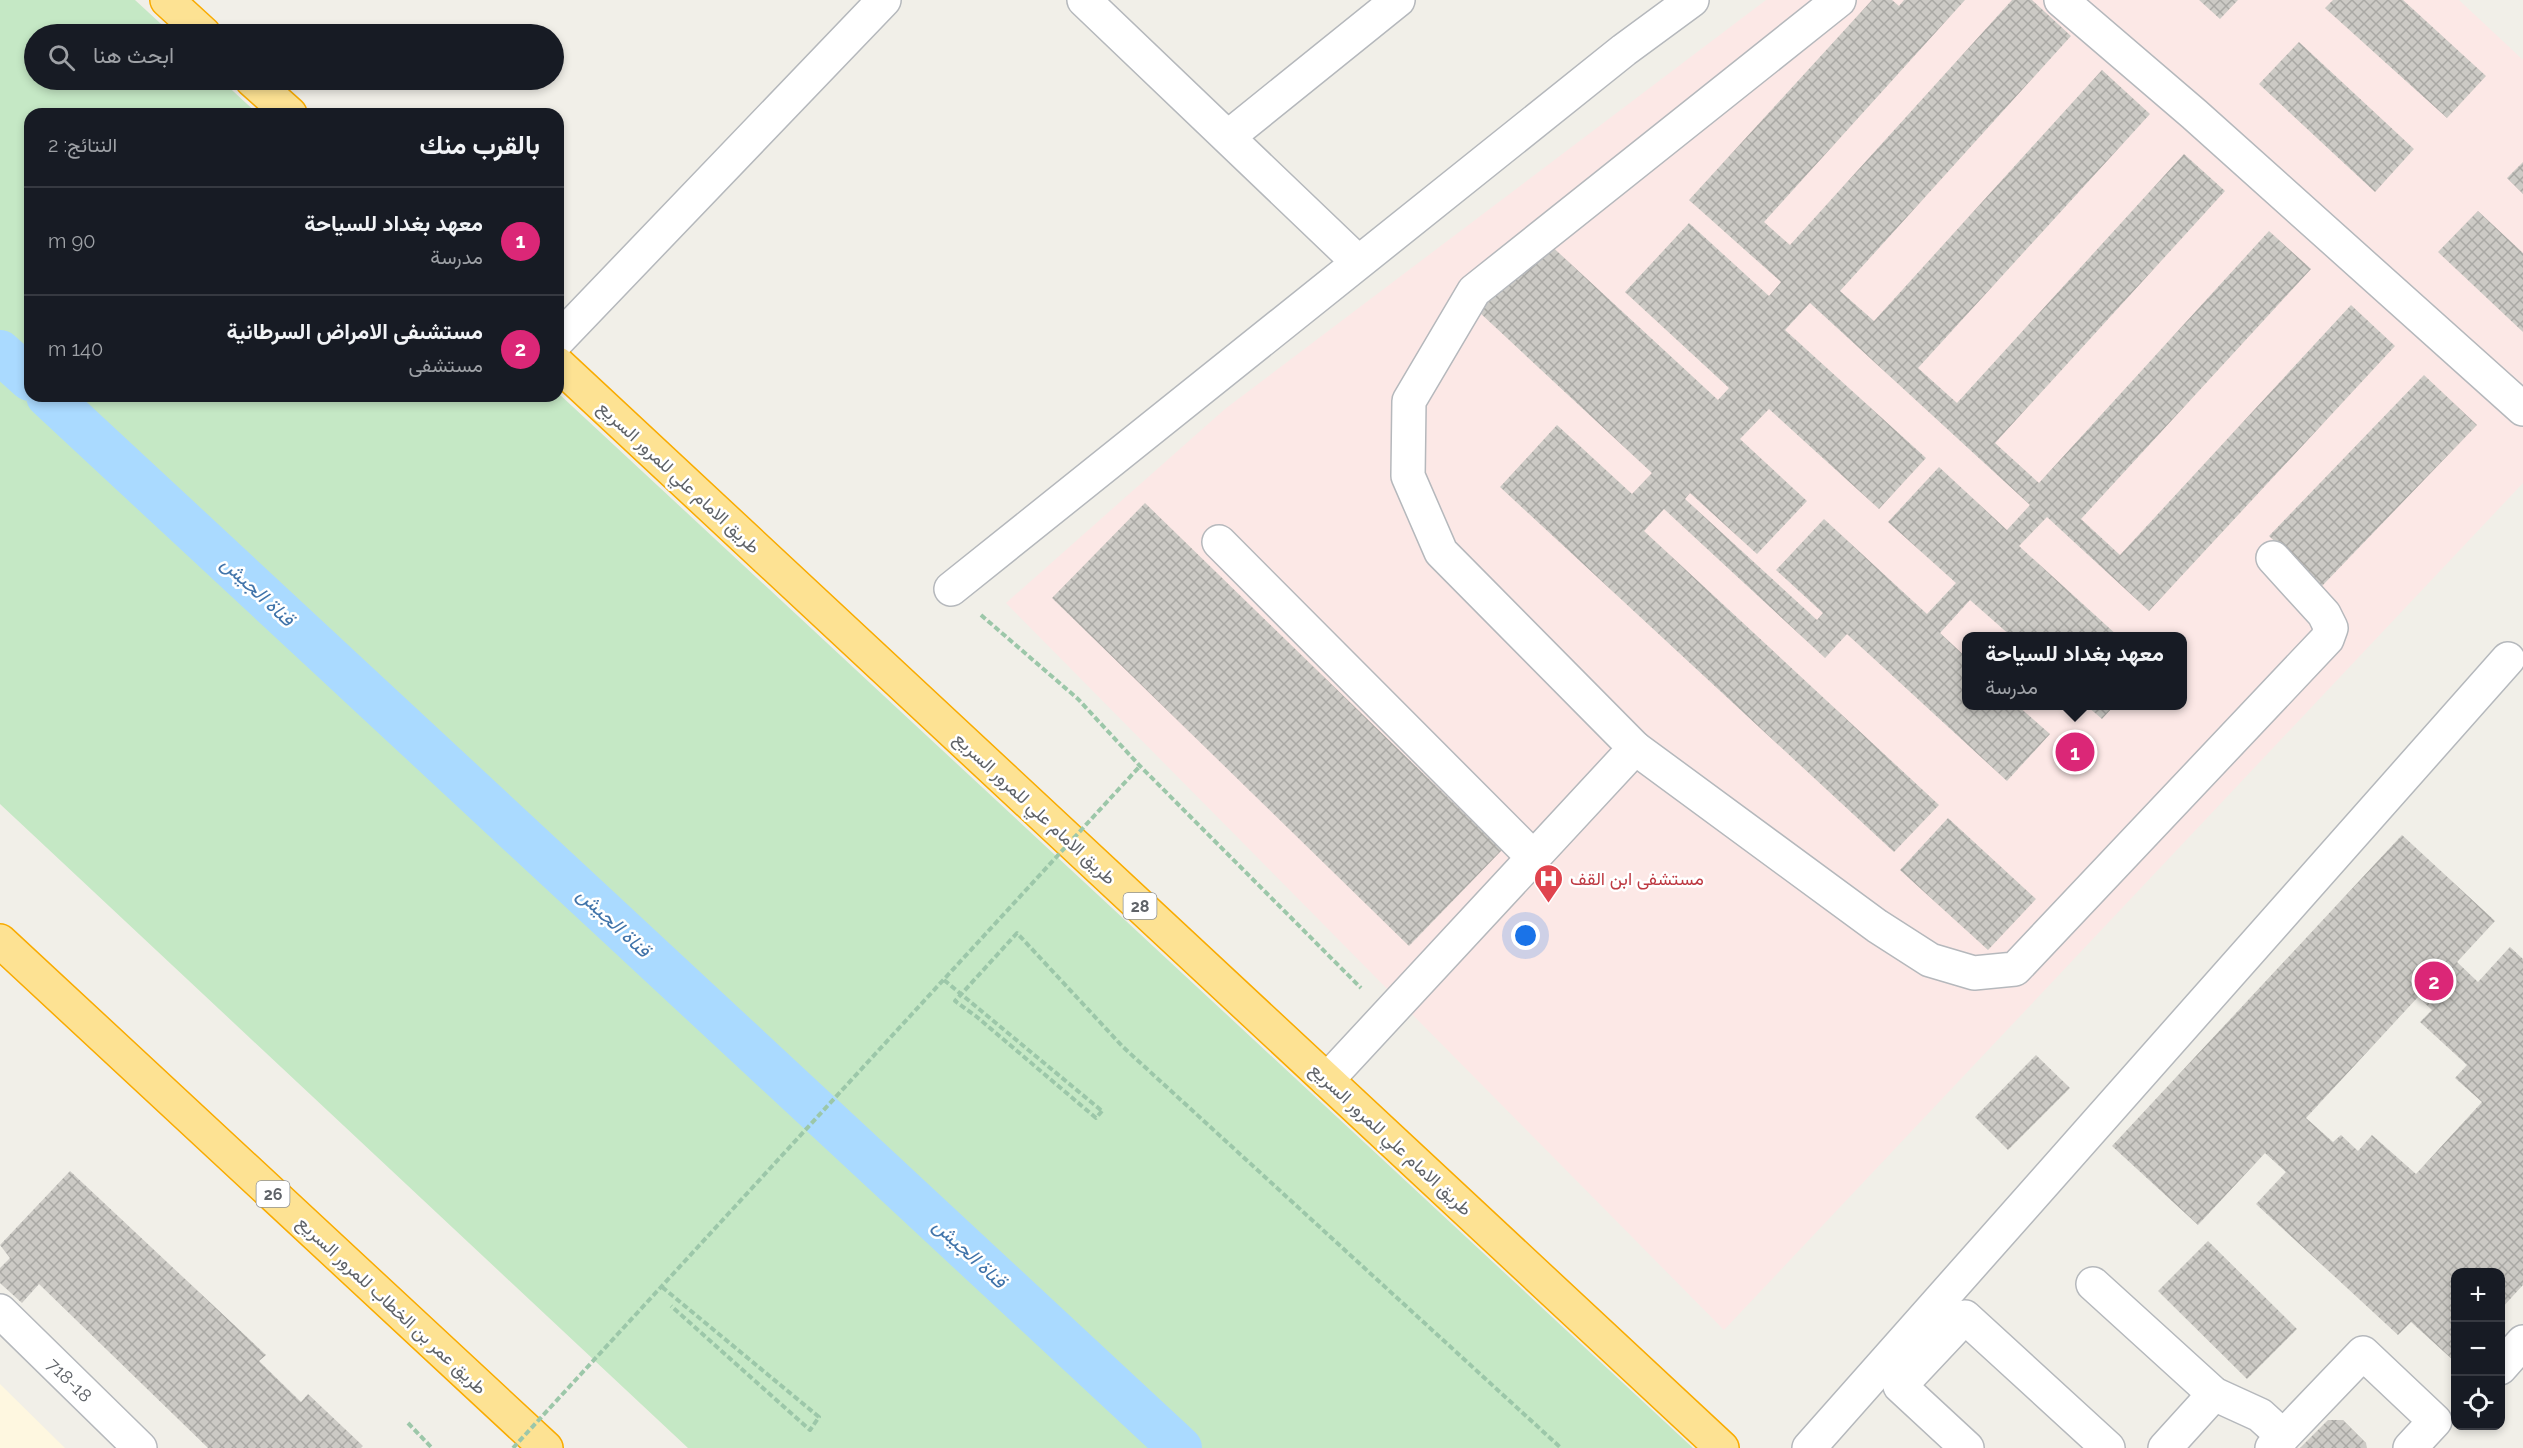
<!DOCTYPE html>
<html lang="ar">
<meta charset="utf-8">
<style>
:root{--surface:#171b24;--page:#20242c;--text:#f1f3f6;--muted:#9ea1a6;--line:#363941;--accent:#db2777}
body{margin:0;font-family:Raleway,Vazirmatn,sans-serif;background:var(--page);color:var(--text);direction:rtl}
.controls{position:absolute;right:18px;bottom:18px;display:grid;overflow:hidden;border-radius:12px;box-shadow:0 3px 9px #0003}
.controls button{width:54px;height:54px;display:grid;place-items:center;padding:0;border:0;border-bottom:2px solid var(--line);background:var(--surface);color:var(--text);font:30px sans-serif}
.you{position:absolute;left:1526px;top:936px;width:21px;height:21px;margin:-15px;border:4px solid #fff;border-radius:50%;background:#1a73e8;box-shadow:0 0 0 9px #1a73e833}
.badge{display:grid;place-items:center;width:39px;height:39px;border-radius:50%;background:var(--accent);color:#fff;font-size:20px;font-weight:700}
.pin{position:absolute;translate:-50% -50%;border:3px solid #fff;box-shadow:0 2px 6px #0006}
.popup{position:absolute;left:1962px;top:632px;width:225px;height:78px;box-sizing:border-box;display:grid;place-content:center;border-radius:12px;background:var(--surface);filter:drop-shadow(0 2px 4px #0005);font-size:20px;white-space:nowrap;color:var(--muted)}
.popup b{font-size:22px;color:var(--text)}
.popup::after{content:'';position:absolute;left:50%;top:100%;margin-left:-12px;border:12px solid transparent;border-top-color:var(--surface)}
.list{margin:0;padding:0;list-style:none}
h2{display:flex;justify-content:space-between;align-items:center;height:78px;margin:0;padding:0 24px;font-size:26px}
h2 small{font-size:20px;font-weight:400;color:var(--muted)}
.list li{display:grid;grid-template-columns:39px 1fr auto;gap:18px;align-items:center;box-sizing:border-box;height:108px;padding:0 24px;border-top:2px solid var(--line)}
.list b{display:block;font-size:22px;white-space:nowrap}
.list p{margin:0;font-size:20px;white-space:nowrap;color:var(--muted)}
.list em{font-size:20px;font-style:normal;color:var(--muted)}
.icon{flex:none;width:33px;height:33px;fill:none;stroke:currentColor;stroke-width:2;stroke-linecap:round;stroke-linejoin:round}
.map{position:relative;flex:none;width:2523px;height:1448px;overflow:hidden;direction:ltr}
.search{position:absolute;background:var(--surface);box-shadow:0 3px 9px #0003;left:24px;top:24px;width:540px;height:66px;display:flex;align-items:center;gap:15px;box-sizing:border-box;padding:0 21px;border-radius:33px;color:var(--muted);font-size:22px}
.panel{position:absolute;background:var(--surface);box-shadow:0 3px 9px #0003;left:24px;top:108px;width:540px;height:294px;border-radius:18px;direction:rtl}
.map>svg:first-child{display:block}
.commercial{fill:#fef7e0}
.medical{fill:#fce8e6;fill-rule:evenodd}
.green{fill:#c5e8c5}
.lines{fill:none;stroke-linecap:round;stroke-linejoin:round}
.canal{stroke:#aadaff;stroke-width:44}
.building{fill:url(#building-cross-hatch);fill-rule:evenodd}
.minor-casing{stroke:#b5b8bc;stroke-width:36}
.highway-casing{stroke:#f9ab00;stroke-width:36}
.path{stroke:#9cc7a9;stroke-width:4;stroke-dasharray:6 3;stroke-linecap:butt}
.minor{stroke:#fff;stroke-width:33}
.highway{stroke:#fde293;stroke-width:33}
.path-bridge{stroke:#9cc7a9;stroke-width:4;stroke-dasharray:6 3;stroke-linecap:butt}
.labels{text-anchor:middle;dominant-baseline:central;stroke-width:5;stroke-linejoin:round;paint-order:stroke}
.shield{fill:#fff;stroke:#8f9295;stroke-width:1.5}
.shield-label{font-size:16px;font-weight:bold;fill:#5f6368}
.street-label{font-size:18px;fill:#5f6368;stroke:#fff}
.health-label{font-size:18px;fill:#be3a42;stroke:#fff;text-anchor:start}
.water-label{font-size:20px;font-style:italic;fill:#4174aa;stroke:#fff}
</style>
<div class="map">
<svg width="2523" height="1448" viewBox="0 0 2523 1448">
<defs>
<pattern id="building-cross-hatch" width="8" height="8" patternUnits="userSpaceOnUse" patternTransform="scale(1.5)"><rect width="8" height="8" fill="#cccac5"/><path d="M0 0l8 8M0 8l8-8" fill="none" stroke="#a9a8a4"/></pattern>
</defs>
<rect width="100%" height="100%" fill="#f1efe8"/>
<path class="commercial" d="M 0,1384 L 65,1448 L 0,1448 Z"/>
<path class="medical" d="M 1766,0 L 2459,0 L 2523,60 L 2523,483 L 1724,1330 L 1006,603 L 1225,409 ZM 1967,636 L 2183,636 L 2183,706 L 1967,706 Z"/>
<path class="green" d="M 0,0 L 135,0 L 172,34 L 34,34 L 34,80 L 221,80 L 258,114 L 30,114 L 30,396 L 558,396 L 558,393 L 1693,1448 L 688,1448 L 0,804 Z"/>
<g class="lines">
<path class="canal" d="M 0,352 L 30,379
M 48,396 L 1180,1448"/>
</g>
<path class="building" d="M 1872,0 L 1892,0 L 1899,6 L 1904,0 L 1965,0 L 1764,222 L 1790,245 L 2012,0 L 2032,0 L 2071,36 L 1840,291 L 1874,321 L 2102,70 L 2150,114 L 1918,368 L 1957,403 L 2184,154 L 2225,191 L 1995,443 L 2039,483 L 2269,231 L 2311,269 L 2081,519 L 2120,555 L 2351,305 L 2395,346 L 2149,611 L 2047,517 L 2019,546 L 2118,636 L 2011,636 L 1970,600 L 1940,633 L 1967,658 L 1967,706 L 2018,706 L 2050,734 L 2007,781 L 1847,634 L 1825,658 L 1664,509 L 1644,531 L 1939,805 L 1894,852 L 1500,487 L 1557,425 L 1632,494 L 1652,473 L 1479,312 L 1546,241 L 1718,400 L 1729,388 L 1625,292 L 1689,223 L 1769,296 L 1781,282 L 1689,200 ZM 1810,303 L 2030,505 L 2007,530 L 1939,467 L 1888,522 L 1956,583 L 1927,614 L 1824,519 L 1776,570 L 1823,613 L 1817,620 L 1685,499 L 1690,493 L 1757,554 L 1807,501 L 1740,439 L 1769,409 L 1879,509 L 1926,458 L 1785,330 Z
M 2199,0 L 2238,0 L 2220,19 Z
M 2333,0 L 2403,0 L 2486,76 L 2447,118 L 2325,8 Z
M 2299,42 L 2414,149 L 2375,192 L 2259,84 Z
M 2523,162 L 2523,194 L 2507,178 Z
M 2478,211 L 2523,253 L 2523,332 L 2438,252 Z
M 2424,375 L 2477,425 L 2322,586 L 2269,536 Z
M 1145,503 L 1502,850 L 1409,946 L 1052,598 Z
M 2087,706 L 2114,706 L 2102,719 Z
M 1948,818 L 2036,899 L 1988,950 L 1900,870 Z
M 2402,835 L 2495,921 L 2457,962 L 2478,982 L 2510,947 L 2523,959 L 2523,1285 L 2500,1310 L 2500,1272 L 2456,1272 L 2456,1358 L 2453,1360 L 2411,1322 L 2398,1335 L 2256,1204 L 2286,1172 L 2265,1153 L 2198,1225 L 2112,1146 ZM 2418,997 L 2432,1010 L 2420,1022 L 2467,1065 L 2455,1078 L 2482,1102 L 2416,1174 L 2372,1135 L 2358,1151 L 2341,1135 L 2333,1142 L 2306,1118 Z
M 2036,1055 L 2070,1088 L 2008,1150 L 1975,1117 Z
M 70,1171 L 266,1355 L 259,1361 L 301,1402 L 308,1394 L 363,1446 L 361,1448 L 208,1448 L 39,1284 L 22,1303 L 0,1283 L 0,1268 L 10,1258 L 0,1245 Z
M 2208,1241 L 2297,1329 L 2247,1379 L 2158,1291 Z
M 2328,1420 L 2343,1420 L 2366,1443 L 2367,1448 L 2300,1448 Z"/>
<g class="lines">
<defs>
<g id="minor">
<path d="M 1084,0 L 1358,262"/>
<path d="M 2061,0 L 2194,114 L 2523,409"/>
<path d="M 1228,137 L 1398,0"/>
<path d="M 558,340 L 884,0"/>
<path d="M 1219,542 L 1534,858"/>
<path d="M 951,589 L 1624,50 L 1692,0"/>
<path d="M 1635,748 L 1877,926 L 1930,960 L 1974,973 L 2015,969 L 2327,639 L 2331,628 L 2324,614 L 2273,558"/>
<path d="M 1327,1080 L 1635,748 L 1441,552 L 1408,476 L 1409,401 L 1474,291 L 1839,0"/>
<path d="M 2093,1284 L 2214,1394 L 2260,1415 L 2283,1436"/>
<path id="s1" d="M 0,1311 L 140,1448"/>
<path d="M 2500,1368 L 2523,1342"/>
<path d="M 1809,1448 L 2508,659"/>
<path d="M 1967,1448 L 1900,1386 L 1965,1317 L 2108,1448"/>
<path d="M 2165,1448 L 2214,1394"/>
<path d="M 2272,1448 L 2363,1353 L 2435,1421 L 2410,1448"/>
</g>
<path id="highway" d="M 167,0 L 204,34
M 252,80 L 290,114
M 558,364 L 1722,1448
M 0,941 L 546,1448"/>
</defs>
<use href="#minor" class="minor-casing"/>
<use href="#highway" class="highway-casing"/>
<path class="path" d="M 981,615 L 1078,699 L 1140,766 L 1361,988
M 1102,1111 L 1096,1118 L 977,1017 L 955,1001 L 1017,933 L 1123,1047 L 1561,1448
M 662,1287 L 819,1417 L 810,1430 L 671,1306
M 408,1423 L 432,1448"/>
<use href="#minor" class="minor"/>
<use href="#highway" class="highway"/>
<path class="path-bridge" d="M 944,980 L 1102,1111
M 513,1448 L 1140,766"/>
</g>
<defs>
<symbol id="hospital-pin" viewBox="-11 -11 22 30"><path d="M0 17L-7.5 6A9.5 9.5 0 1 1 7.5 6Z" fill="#e0444e" stroke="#fff"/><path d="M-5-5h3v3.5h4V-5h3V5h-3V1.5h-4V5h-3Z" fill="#fff"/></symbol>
</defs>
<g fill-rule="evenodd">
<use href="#hospital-pin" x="1532" y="862" width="33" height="45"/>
</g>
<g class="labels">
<g class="shield">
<rect x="1123.5" y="893" width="33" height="26" rx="4.5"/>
<rect x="256.5" y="1181" width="33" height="26" rx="4.5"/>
</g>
<g class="shield-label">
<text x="1140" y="906">28</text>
<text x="273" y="1194">26</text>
</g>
<g class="street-label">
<text transform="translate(679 477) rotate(43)">طريق الامام علي للمرور السريع</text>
<text transform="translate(1035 808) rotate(43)">طريق الامام علي للمرور السريع</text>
<text transform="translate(1391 1139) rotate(43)">طريق الامام علي للمرور السريع</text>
<text transform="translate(392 1305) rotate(43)">طريق عمر بن الخطاب للمرور السريع</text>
<text stroke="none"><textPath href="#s1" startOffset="98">718-18</textPath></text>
</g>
<g class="health-label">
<text x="1570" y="878">مستشفى ابن القف</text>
</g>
<g class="water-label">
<text transform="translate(258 591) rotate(43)">قناة الجيش</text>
<text transform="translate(614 922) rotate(43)">قناة الجيش</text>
<text transform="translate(970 1253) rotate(43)">قناة الجيش</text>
</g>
</g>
</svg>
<div class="controls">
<button>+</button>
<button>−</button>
<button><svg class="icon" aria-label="locate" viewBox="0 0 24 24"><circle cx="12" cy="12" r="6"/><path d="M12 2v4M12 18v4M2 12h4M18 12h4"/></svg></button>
</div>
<div class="you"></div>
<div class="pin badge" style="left:2075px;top:752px">1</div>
<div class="popup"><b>معهد بغداد للسياحة</b>مدرسة</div>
<div class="pin badge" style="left:2434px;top:981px">2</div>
<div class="search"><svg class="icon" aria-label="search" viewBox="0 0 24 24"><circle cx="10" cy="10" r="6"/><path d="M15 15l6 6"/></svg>ابحث هنا</div>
<section class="panel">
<h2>بالقرب منك<small>النتائج: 2</small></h2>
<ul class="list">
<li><span class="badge">1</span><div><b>معهد بغداد للسياحة</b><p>مدرسة</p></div><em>90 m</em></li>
<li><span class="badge">2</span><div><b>مستشىفى الامراض السرطانية</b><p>مستشفى</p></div><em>140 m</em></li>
</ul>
</section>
</div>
